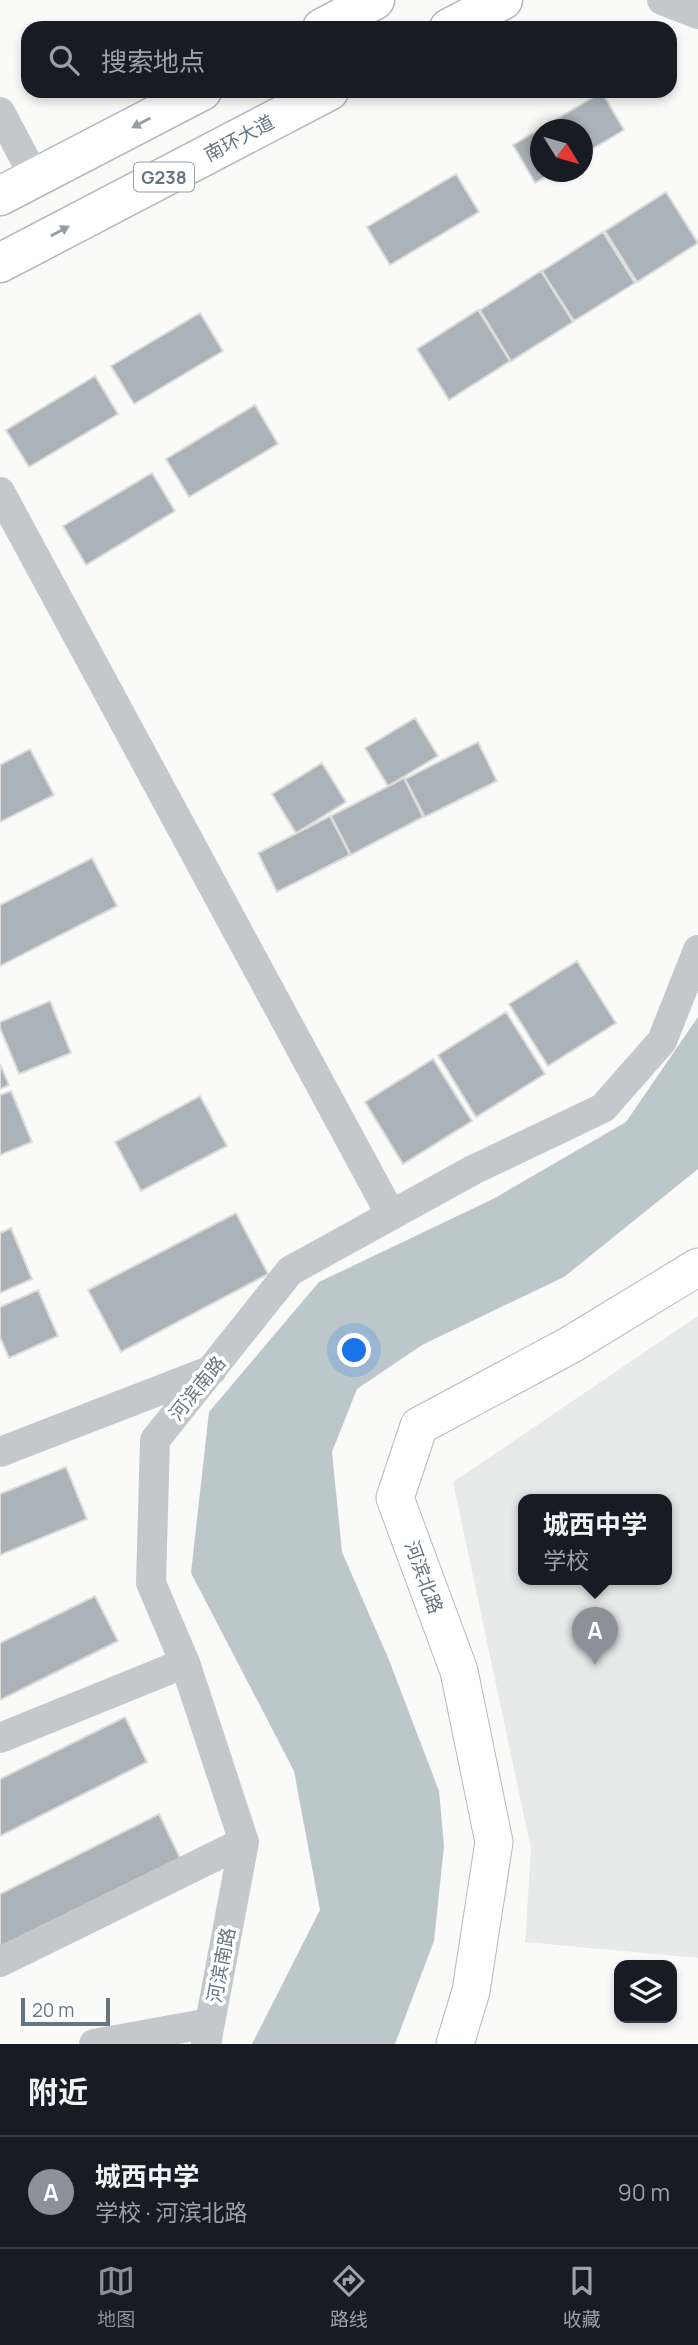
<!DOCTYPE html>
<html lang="zh">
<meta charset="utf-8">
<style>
:root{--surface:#171b24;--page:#242831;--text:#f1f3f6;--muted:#9ea1a6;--line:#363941;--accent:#8c9099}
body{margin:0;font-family:Manrope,"Noto Sans SC",sans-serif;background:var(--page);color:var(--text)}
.controls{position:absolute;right:21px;bottom:21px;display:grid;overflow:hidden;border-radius:14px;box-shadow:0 4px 10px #0003}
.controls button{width:63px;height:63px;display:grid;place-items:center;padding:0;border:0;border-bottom:2px solid var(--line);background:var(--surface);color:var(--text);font:35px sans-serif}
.compass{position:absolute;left:530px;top:119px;width:63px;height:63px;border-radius:50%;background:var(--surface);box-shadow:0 4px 10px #0003;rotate:127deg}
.scale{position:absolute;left:21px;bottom:18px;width:89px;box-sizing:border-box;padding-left:7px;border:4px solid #657683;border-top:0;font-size:19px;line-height:24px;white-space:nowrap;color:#657683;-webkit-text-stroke:5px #fff;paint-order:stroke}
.you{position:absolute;left:355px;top:1351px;width:24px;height:24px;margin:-18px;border:5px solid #fff;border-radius:50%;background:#1a73e8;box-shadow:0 0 0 10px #1a73e833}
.badge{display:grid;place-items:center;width:46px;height:46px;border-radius:50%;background:var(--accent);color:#fff;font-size:23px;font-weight:700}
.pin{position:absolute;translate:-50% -58px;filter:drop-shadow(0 2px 4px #0008)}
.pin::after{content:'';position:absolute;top:37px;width:24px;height:21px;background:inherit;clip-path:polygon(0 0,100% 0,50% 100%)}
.popup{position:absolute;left:518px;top:1494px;width:154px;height:91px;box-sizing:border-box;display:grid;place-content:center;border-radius:14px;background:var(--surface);filter:drop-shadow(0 2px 5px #0005);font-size:23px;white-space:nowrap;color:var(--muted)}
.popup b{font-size:26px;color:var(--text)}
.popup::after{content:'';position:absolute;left:50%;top:100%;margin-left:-14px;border:14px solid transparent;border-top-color:var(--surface)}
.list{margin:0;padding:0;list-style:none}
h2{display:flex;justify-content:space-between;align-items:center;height:91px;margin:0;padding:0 28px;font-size:30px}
h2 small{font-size:23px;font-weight:400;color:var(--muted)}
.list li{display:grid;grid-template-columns:46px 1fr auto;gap:21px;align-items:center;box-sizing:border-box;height:112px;padding:0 28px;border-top:2px solid var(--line)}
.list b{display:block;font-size:26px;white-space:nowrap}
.list p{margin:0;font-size:23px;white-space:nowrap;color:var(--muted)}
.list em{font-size:23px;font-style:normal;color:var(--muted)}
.icon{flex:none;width:38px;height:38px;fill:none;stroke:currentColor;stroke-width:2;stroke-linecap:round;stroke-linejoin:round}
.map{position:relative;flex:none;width:698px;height:2044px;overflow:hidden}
.search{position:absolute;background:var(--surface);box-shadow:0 4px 10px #0003;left:21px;right:21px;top:21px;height:77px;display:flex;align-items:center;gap:18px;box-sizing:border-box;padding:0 24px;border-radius:21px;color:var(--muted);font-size:26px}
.sheet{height:203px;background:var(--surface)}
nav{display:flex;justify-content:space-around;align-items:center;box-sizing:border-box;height:98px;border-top:2px solid var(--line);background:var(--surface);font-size:19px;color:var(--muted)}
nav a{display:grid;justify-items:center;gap:4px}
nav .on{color:var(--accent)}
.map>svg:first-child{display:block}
.built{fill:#e8e9e9;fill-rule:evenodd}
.water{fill:#bbc7cb}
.building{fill:#aab3b9;stroke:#dcdcda;stroke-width:2}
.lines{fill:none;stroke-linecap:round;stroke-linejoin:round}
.major-casing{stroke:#b5babe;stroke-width:39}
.highway-casing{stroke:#b4b9bd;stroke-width:41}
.minor{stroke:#c3c8cc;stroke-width:30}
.major{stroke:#fff;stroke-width:37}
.highway{stroke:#fff;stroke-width:38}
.oneway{fill:#939fa8}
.labels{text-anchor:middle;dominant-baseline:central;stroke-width:7;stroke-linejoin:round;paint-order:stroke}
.shield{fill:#fff;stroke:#939fa8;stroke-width:2}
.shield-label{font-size:18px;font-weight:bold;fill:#657683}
.street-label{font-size:19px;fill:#657683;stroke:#fff}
</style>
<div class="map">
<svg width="698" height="2044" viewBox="0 0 698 2044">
<rect width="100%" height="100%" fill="#fafaf8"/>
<path class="built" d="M 698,1316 L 698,1958 L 525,1942 L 531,1849 L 453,1482 ZM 523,1499 L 667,1499 L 667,1579 L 523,1579 Z"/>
<path class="water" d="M 698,1017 L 698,1169 L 564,1277 L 422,1345 L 357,1389 L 332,1452 L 342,1552 L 389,1660 L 439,1791 L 444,1846 L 434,1941 L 395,2044 L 252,2044 L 320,1910 L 294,1771 L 191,1573 L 209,1412 L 319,1282 L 493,1199 L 626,1122 Z"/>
<path class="building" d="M 602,92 L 624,130 L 582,155 L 582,130 L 540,130 L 540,172 L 555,172 L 535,183 L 513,145 Z
M 456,174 L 479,212 L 390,265 L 367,227 Z
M 666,192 L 698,243 L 637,282 L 605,231 Z
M 603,232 L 635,283 L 574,321 L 542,271 Z
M 541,271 L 573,322 L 511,361 L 480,310 Z
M 478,310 L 510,361 L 449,400 L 417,349 Z
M 200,313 L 223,351 L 134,404 L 111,366 Z
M 95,376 L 118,414 L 29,467 L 6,430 Z
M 255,405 L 278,444 L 189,497 L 166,459 Z
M 152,473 L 175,511 L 86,565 L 63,526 Z
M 415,718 L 438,756 L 388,786 L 365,748 Z
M 478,742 L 497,781 L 425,817 L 405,779 Z
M 30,749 L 54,795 L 0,822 L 0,765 Z
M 322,763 L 346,802 L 296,833 L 272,794 Z
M 404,778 L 423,817 L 351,855 L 331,816 Z
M 330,816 L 350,855 L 277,892 L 258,853 Z
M 92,858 L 117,906 L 0,966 L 0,905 Z
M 577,961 L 616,1023 L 548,1066 L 509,1004 Z
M 50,1001 L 71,1053 L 19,1074 L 0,1028 L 0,1022 Z
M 506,1012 L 545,1074 L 476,1117 L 438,1055 Z
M 433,1059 L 472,1121 L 403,1164 L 365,1102 Z
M 0,1064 L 9,1085 L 0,1089 Z
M 11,1091 L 32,1142 L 0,1155 L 0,1095 Z
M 200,1096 L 227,1146 L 141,1191 L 115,1142 Z
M 236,1213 L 268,1274 L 121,1352 L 88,1290 Z
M 11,1228 L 32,1279 L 0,1293 L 0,1233 Z
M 38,1290 L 58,1336 L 9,1358 L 0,1337 L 0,1307 Z
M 66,1467 L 87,1519 L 0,1555 L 0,1494 Z
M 95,1596 L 118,1641 L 0,1700 L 0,1643 Z
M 125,1717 L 147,1762 L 0,1836 L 0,1779 Z
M 159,1814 L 181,1860 L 0,1951 L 0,1894 Z"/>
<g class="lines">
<defs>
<path id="major" d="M 455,2044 L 471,1991 L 494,1842 L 459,1671 L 395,1498 L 419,1426 L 570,1345 L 698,1267"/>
<path id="highway" d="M 322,28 L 375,0
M 449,28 L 503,0
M 0,196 L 202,91
M 0,263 L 329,91"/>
</defs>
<use href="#major" class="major-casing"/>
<use href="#highway" class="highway-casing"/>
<path class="minor" d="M 662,0 L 698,14
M 0,112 L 35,178
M 0,492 L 391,1215
M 0,1452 L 212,1370
M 0,1738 L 185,1663
M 0,1962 L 244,1842
M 94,2044 L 210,2023
M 206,2044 L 244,1842 L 185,1663 L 151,1583 L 155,1440 L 290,1271 L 473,1170 L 603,1108 L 662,1041 L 698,950"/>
<use href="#major" class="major"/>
<use href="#highway" class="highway"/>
</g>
<defs><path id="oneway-solid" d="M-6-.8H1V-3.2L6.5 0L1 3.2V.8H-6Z" transform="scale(1.75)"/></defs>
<g class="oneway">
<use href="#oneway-solid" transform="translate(141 123) rotate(152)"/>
<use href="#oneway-solid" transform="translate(60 231) rotate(-28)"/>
</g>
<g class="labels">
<rect class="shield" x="134" y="162.5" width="60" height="29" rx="5"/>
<g class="shield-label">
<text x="164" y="177">G238</text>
</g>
<g class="street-label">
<text transform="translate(239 138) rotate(-28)">南环大道</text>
<text transform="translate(197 1388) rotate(-51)">河滨南路</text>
<text transform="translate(424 1577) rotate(70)">河滨北路</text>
<text transform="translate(221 1965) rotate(-79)">河滨南路</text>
</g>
</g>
</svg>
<div class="controls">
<button><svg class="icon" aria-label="layers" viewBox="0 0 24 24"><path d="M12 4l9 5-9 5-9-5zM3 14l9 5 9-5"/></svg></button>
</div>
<svg class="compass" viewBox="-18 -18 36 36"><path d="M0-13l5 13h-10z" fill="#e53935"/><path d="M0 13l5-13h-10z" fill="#9ea1a6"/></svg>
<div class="scale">20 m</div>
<div class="you"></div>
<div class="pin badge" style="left:595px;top:1665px">A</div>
<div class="popup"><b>城西中学</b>学校</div>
<div class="search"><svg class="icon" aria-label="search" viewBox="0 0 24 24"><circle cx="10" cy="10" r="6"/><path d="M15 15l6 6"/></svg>搜索地点</div>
</div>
<section class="sheet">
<h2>附近<small></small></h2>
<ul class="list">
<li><span class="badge">A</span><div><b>城西中学</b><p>学校 · 河滨北路</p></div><em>90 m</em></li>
</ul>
</section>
<nav>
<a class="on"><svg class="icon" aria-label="map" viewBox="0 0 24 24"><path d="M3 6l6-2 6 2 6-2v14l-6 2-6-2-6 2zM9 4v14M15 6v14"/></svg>地图</a>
<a><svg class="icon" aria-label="directions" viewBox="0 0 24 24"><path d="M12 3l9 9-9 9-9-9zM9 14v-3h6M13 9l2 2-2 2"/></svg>路线</a>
<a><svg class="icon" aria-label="saved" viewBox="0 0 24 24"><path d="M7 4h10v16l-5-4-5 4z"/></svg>收藏</a>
</nav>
